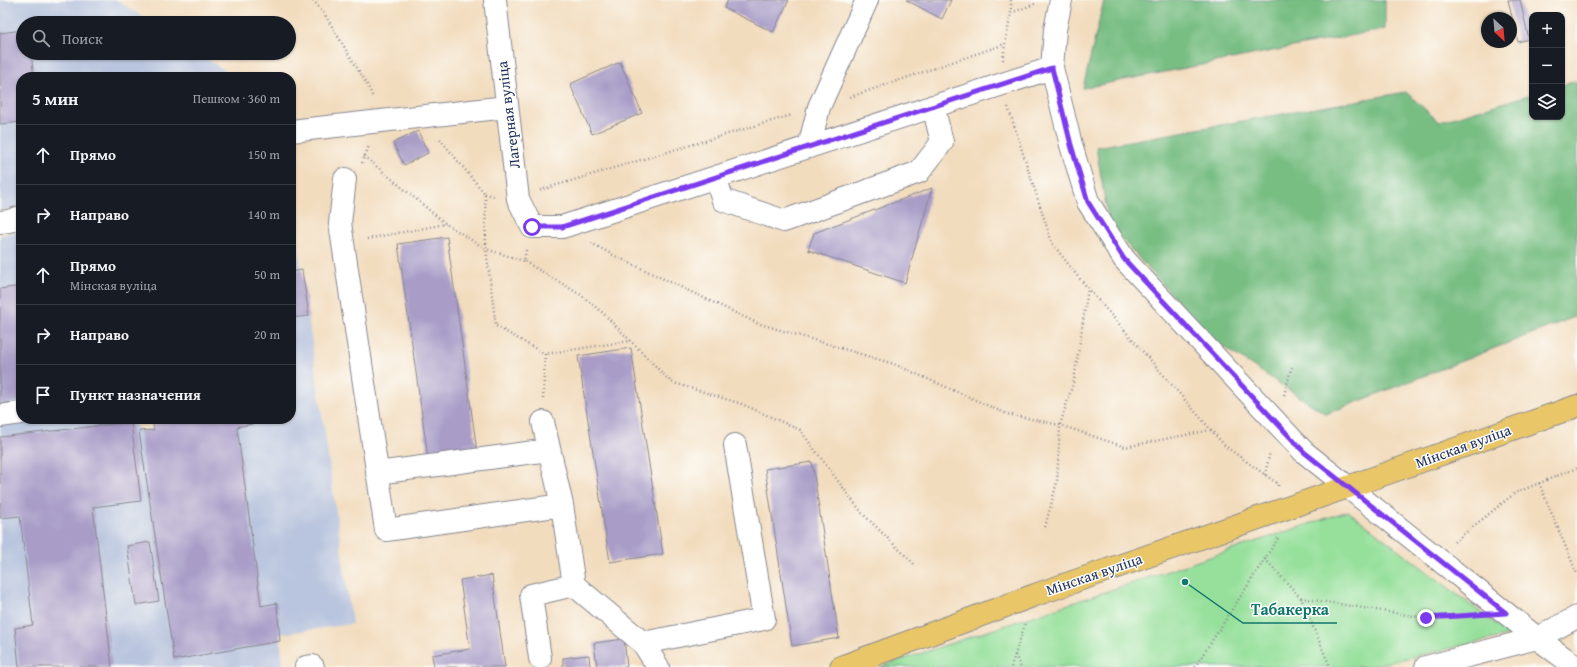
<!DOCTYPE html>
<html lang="ru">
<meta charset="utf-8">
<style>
:root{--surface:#171b24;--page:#242831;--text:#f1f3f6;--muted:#9ea1a6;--line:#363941}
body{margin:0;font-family:"Gentium Book Plus",serif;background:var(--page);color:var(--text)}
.controls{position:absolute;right:12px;top:12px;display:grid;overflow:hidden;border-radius:8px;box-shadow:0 1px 3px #0004}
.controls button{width:36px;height:36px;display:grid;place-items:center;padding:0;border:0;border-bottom:1px solid var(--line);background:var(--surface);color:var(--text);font:20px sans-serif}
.compass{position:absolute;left:1481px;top:12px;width:36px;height:36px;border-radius:50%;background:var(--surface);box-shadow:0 1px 3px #0004;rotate:154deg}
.stop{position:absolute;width:12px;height:12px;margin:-9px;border:3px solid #7c3aed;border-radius:50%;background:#fff}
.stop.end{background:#7c3aed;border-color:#fff;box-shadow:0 1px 4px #0008}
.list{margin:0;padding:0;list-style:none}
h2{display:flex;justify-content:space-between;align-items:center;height:52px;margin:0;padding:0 16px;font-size:17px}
h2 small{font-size:13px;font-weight:400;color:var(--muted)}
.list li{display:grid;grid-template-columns:26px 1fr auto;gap:12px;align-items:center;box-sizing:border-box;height:60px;padding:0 16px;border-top:1px solid var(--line)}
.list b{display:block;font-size:15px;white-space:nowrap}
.list p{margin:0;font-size:13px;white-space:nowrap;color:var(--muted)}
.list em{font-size:13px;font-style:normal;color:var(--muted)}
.icon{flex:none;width:22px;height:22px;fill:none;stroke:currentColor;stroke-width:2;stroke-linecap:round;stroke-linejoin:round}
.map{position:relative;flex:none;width:1577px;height:667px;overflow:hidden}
.search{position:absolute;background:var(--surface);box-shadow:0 1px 3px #0004;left:16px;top:16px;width:280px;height:44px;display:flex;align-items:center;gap:10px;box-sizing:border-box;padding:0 14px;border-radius:22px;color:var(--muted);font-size:15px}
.panel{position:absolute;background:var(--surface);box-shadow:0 1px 3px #0004;left:16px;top:72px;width:280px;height:352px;border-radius:16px}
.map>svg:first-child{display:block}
.industrial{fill:#b9c5de}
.green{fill:#96e09b;stroke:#58887c}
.forest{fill:#78be83;stroke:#4a7670}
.building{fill:#a99dc8}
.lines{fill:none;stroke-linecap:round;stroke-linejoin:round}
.minor-casing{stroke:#86868e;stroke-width:24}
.major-casing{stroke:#86868e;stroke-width:24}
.path{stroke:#86868e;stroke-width:2.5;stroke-dasharray:1 3;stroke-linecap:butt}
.minor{stroke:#fff;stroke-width:22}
.major{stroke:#e9c769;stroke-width:22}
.route{stroke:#7c3aed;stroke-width:5}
.labels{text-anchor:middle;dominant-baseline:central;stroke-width:3;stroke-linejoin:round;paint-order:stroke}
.street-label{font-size:15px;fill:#1b2f5e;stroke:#fdfcf7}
.leader{fill:none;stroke:#0f766e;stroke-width:1.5}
.callout-dot{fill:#0f766e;stroke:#fdfcf7;stroke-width:1.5}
.callout-label{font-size:16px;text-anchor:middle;font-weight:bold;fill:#0f766e;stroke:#fdfcf7;stroke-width:3;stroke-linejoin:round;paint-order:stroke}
</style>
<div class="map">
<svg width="1577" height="667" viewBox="0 0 1577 667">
<rect width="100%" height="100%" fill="#fdfcf7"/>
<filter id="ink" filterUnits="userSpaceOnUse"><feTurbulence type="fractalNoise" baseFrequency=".025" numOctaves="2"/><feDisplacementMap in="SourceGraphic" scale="8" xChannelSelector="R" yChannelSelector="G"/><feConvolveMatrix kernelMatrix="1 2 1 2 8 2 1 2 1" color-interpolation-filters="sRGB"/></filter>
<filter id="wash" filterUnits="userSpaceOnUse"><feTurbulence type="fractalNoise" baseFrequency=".012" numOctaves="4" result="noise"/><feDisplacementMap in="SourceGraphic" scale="16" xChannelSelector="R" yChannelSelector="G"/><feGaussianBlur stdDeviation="0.9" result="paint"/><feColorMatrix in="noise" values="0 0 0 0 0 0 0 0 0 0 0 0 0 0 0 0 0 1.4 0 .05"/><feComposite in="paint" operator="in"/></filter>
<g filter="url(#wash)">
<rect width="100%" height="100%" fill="#f2dcbe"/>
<path class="industrial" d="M 0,0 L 117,0 L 152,23 L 23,23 L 23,53 L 198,53 L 235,77 L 21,77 L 21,206 L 0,211 Z
M 291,197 L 352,624 L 280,634 L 283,667 L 0,667 L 0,235 L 21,232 L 21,419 L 146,419 L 132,422 L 140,431 L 153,429 L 152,419 L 291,419 Z"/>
<path class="green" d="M 1348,511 L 1510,635 L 1367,667 L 880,667 Z"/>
<path class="forest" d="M 1104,0 L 1385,0 L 1385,29 L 1083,88 Z
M 1577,81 L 1577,316 L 1326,414 L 1213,340 L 1109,225 L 1096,147 L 1406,92 L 1439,122 L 1532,94 L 1532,117 L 1562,117 L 1562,85 Z"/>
<g id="blocks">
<path class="building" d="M 728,0 L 789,0 L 773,32 L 724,8 Z
M 906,0 L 951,0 L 942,19 Z
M 1508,0 L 1520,0 L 1529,39 L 1518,42 Z
M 23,30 L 23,53 L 31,53 L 34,77 L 21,77 L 21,122 L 0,124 L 0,33 Z
M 620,62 L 642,113 L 592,134 L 570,84 Z
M 418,131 L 428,153 L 404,165 L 393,143 Z
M 932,188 L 905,283 L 808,250 L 814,233 Z
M 447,237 L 477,451 L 428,458 L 398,244 Z
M 302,270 L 309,316 L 291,318 L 291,272 Z
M 21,286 L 21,401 L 0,404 L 0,289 Z
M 631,348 L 663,554 L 610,562 L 578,356 Z
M 152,419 L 252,419 L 252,424 L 237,427 L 261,606 L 277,603 L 280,641 L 174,660 L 139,431 L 154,430 Z
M 131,422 L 141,501 L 93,507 L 112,667 L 19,667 L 15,628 L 33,625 L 20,516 L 0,518 L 0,437 Z
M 812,462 L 839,638 L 792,646 L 765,469 Z
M 150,542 L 159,601 L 136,605 L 127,546 Z
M 492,575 L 505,667 L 434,667 L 432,655 L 470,649 L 460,580 Z
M 624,639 L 627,667 L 597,667 L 594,643 Z
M 589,655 L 590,667 L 563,667 L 563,658 Z"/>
</g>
</g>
<g filter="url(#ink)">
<use href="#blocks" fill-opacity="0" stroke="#86868e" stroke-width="1"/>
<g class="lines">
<defs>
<path id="minor" d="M 495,0 L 518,199 L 532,227 L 562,227 L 1052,68
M 1061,0 L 1055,30 L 1052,68 L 1071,145 L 1088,202 L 1124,259 L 1304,452 L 1537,638 L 1576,667
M 291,131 L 507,107
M 809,147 L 819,107 L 867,0
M 715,178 L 723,200 L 784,221 L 919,172 L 942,142 L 933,106
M 345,179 L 340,223 L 386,530 L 562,505
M 0,222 L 9,221 L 21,217
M 0,416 L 21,413
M 543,422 L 562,505 L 574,585 L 643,643 L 658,667
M 377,473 L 549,450
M 643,643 L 764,619 L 735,445
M 540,658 L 531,595 L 574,585
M 306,667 L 312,666 L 313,667
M 1426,667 L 1537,638 L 1577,617"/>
<path id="major" d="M 841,667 L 1035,595 L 1348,487 L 1577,406"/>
</defs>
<use href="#minor" class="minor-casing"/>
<use href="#major" class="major-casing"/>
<path class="path" d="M 313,0 L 325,15 L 368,86 L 373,98
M 1011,0 L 1011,13
M 1003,60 L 1005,44 L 1011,13 L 1037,3
M 850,97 L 1005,44
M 1008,107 L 1052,243 L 1079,278 L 1225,446 L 1278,484 L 1278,486
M 440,139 L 485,194 L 486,249 L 496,326 L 545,354
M 364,156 L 446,224 L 486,249 L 524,261
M 362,163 L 369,146
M 540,190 L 792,115
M 485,194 L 495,196
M 367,239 L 446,224
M 591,243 L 613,255 L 757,323 L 894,364 L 1007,414 L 1060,425 L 1125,447 L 1211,430
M 526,250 L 524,261 L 581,295 L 603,313 L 671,382 L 742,404 L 800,430 L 862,513 L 915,565
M 1284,395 L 1292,366
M 543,399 L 545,354 L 629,341
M 1265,475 L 1270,452
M 1539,483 L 1577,574
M 1045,527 L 1057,482 L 1060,425 L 1074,380 L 1088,289
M 1454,542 L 1515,493 L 1577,468
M 1265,559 L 1301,598 L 1330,667
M 1301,598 L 1426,618 L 1470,616
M 1015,655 L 1021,667
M 1011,667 L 1025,624
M 1195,667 L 1279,537"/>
<use href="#minor" class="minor"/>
<use href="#major" class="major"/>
</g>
</g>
<g class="lines" filter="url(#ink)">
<path class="route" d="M 532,227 L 562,227 L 1052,68 L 1071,145 L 1088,202 L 1124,259 L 1304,452 L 1506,613 L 1426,618"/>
</g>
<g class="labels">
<g class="street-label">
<text transform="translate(508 115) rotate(-97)">Лагерная вуліца</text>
<text transform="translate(1463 446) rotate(-20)">Мінская вуліца</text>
<text transform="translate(1094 574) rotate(-19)">Мінская вуліца</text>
</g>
</g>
<path class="leader" d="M1185 582L1243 623H1337"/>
<circle class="callout-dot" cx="1185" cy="582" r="4"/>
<g class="callout-label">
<text x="1290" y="615">Табакерка</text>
</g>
</svg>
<div class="controls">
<button>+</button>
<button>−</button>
<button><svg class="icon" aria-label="layers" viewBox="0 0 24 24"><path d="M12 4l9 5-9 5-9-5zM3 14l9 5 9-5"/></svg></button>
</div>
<svg class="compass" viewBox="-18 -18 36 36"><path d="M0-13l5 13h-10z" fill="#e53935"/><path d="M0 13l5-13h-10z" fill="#9ea1a6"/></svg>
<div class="stop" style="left:532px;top:227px"></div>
<div class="stop end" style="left:1426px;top:618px"></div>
<div class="search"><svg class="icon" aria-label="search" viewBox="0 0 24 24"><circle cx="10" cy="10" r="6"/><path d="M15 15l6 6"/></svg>Поиск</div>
<section class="panel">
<h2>5 мин<small>Пешком · 360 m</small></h2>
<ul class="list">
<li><svg class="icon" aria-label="ahead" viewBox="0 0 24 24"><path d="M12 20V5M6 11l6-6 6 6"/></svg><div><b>Прямо</b></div><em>150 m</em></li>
<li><svg class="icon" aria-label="right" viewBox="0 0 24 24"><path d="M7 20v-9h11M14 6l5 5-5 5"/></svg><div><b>Направо</b></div><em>140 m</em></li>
<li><svg class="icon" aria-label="ahead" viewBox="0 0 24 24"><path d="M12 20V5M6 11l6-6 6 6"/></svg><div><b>Прямо</b><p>Мінская вуліца</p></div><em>50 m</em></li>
<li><svg class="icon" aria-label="right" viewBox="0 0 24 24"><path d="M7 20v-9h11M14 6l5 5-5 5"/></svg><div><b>Направо</b></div><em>20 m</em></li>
<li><svg class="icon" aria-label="arrive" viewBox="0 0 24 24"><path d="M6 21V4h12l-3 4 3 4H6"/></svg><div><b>Пункт назначения</b></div></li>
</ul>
</section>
</div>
